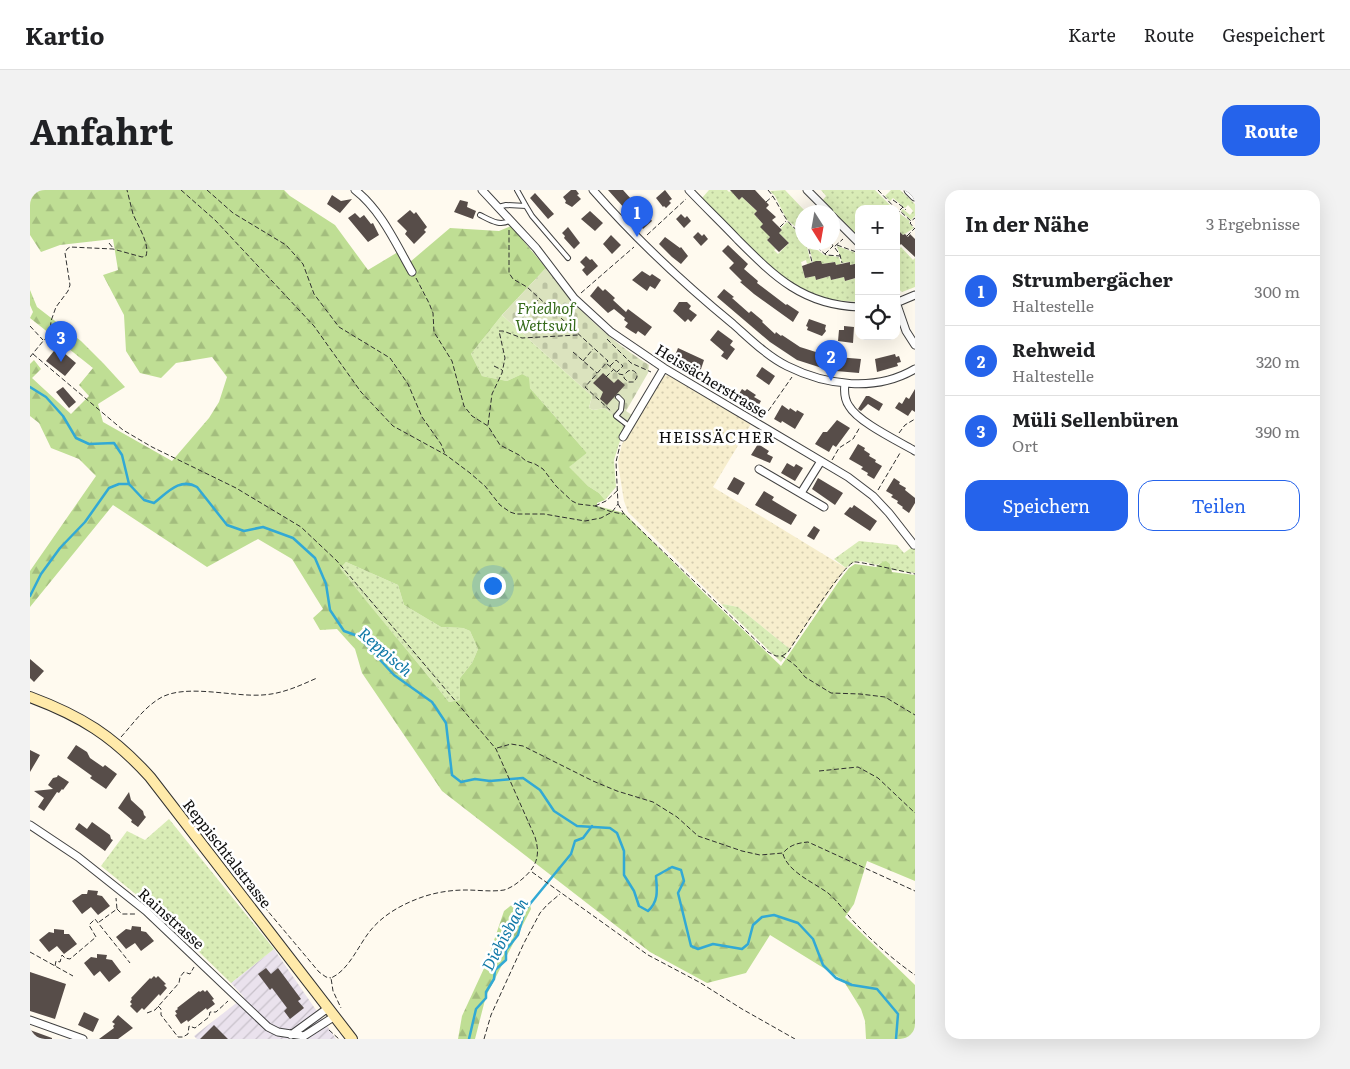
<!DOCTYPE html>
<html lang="de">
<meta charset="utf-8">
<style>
:root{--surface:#fff;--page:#f2f2f2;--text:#202124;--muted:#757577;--line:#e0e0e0;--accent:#2563eb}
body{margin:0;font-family:Literata,serif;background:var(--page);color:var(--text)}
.controls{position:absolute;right:15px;top:15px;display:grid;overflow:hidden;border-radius:10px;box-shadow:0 5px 20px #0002}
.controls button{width:45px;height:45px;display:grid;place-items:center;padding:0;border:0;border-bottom:1px solid var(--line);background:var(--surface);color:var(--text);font:25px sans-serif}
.compass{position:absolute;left:765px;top:15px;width:45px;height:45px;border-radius:50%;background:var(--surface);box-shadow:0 5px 20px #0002;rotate:169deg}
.you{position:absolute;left:462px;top:395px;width:18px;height:18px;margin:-12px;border:4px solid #fff;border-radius:50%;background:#1a73e8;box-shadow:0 0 0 8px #1a73e833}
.badge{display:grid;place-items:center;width:32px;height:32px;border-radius:50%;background:var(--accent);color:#fff;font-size:16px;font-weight:700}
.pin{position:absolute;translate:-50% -41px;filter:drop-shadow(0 1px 2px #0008)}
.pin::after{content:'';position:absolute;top:26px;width:18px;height:15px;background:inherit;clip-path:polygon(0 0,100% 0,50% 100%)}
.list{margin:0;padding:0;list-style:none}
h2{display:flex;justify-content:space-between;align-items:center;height:65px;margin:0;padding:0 20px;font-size:21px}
h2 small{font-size:16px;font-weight:400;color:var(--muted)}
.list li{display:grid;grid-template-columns:32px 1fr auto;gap:15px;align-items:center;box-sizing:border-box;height:70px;padding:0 20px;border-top:1px solid var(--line)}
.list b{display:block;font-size:19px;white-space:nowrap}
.list p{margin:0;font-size:16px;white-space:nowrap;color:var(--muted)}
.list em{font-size:16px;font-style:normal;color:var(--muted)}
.actions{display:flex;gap:10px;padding:15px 20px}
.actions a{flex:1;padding:11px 0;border:1px solid var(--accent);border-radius:15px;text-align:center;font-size:18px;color:var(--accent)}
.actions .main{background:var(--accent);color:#fff}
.icon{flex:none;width:28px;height:28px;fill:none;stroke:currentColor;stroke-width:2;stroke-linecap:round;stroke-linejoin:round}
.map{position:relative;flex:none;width:885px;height:849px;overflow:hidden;border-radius:15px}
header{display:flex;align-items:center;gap:30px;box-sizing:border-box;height:70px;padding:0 25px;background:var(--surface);border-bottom:1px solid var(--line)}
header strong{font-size:24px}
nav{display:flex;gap:28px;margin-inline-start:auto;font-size:18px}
.intro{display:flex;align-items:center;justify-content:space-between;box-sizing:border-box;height:120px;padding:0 30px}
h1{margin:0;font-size:35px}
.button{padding:12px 22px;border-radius:15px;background:var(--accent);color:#fff;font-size:18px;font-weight:700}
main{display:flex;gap:30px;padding:0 30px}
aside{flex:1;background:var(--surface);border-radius:15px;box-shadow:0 5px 20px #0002}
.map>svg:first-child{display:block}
.industrial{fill:url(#industrial-furrows)}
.farmland{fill:url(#farmland-dots)}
.green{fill:url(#green-dots)}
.forest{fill:url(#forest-firs);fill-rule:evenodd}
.cemetery{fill:url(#cemetery-stones)}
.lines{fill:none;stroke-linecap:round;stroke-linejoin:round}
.stream{stroke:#32a9d5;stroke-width:2.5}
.building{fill:#574d49}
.service-casing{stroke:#414141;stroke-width:6}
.minor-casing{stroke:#414141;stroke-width:9}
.tertiary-casing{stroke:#414141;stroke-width:11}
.secondary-casing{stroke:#303030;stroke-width:12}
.path{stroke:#303030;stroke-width:1;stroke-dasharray:5 2.5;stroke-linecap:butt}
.service{stroke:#fff;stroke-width:4}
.minor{stroke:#fff;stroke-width:7}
.tertiary{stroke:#fff;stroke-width:9}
.secondary{stroke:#ffeaaa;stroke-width:10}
.labels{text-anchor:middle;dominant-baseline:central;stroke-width:5;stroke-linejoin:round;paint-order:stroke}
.park-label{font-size:15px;font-style:italic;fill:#356a1a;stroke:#fff}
.street-label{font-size:15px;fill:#0e0e0e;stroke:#fff}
.neighbourhood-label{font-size:16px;letter-spacing:1px;fill:#0e0e0e;stroke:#fff}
.water-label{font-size:16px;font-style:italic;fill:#0f78a7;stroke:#fff}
</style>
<header>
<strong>Kartio</strong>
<nav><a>Karte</a><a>Route</a><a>Gespeichert</a></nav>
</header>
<div class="intro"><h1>Anfahrt</h1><a class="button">Route</a></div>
<main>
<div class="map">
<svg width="885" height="849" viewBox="0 0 885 849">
<defs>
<pattern id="industrial-furrows" width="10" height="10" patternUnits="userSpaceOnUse" patternTransform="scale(1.25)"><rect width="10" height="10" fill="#eae2ed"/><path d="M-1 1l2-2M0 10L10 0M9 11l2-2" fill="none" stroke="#c8c1ca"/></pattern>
<pattern id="farmland-dots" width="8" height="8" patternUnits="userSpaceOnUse" patternTransform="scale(1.25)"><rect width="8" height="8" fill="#f7eecd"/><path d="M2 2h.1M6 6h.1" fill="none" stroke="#d3cbaf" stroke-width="1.8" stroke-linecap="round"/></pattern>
<pattern id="green-dots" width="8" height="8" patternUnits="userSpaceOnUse" patternTransform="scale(1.25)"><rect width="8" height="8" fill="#d9ecb6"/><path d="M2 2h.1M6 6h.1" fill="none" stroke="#b9c99b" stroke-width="1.8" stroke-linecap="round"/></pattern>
<pattern id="forest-firs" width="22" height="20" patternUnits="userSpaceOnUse" patternTransform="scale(1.25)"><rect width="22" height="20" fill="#bfde94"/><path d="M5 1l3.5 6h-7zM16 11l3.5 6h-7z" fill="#a3bd7e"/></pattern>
<pattern id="cemetery-stones" width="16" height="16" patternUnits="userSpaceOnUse" patternTransform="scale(1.25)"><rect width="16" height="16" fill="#dbe3be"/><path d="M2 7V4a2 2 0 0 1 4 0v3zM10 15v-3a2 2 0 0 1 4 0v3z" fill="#bbc2a2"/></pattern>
</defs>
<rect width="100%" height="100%" fill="#fffaef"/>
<path class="industrial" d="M 244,759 L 306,849 L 167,849 L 164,846 L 214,807 L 201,793 Z"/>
<path class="farmland" d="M 638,185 L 721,234 L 683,297 L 816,378 L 760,459 L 708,417 L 693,414 L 692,415 L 598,322 L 594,311 L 589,280 L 588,271 L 592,254 L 633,186 Z"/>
<path class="green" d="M 679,0 L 697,0 L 699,2 L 701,1 L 709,10 L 712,7 L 727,21 L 724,24 L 733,34 L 740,47 L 737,50 L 746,59 L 744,60 L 748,64 L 759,53 L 749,43 L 752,40 L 751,38 L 757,32 L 771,44 L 772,52 L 776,53 L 781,73 L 777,74 L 776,70 L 771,72 L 775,88 L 785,86 L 786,90 L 800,86 L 801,90 L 814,87 L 815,91 L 827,88 L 829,90 L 829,112 L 800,110 L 767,97 L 743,79 L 672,8 Z
M 755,0 L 774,20 L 772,23 L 772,29 L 770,26 L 766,30 L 772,38 L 771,41 L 757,30 L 745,6 L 740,1 Z
M 791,0 L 845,0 L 864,19 L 829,19 L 829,32 L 826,35 L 829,38 L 829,47 L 792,11 L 796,6 Z
M 861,0 L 870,0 L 885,14 L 885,26 L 881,30 L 871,21 L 873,19 L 880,25 L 883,21 L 878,15 L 875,18 L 863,8 L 860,11 L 855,6 Z
M 866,21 L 880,31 L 879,33 L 884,38 L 873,45 L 866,38 Z
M 778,53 L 794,65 L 809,67 L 811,74 L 806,75 L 805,72 L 792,74 L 783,72 Z
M 807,56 L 829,64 L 829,73 L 820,75 L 819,72 L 812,73 Z
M 871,57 L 883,70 L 885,68 L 885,97 L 872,102 L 866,97 L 866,62 Z
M 472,125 L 562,206 L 559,218 L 563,220 L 575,218 L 588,230 L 594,238 L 584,270 L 586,297 L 575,310 L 569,303 L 558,296 L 538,277 L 557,263 L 500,198 L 492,184 L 477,191 L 452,186 L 441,164 Z
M 829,351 L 867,355 L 874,363 L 885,355 L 885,383 L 862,380 L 860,374 L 852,372 L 847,375 C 834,372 827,367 816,378 L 804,369 Z
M 316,372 L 368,395 L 374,415 L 411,437 L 433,438 L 440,441 L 448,459 L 442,473 L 430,488 L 430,510 L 419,512 C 383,466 345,423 309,378 Z
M 693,414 L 708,417 L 760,459 L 751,472 L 692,415 Z
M 139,629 L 244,759 L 201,793 L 129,723 L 71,676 L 97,641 L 115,650 Z"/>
<path class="forest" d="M 0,0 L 254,0 L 260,6 L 305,35 L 338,80 L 368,62 L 380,72 L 420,38 L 469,41 L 481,36 L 516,78 L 472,125 L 441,164 L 452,186 L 477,191 L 492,184 L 499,188 L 500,198 L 557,263 L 539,277 L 558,296 L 569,303 L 575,310 L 567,313 L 567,316 L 594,323 L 673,402 L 751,476 L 809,391 L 819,378 L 825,374 L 846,377 L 852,372 L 856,371 L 860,374 L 862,382 L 885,385 L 885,691 L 837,671 L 824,714 L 815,727 L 885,795 L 885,849 L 836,849 L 835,831 L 831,819 L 813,790 L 740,745 L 716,783 L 677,793 L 620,762 L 412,601 L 332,483 L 325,459 L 307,439 L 290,440 L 283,428 L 293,419 L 262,369 L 228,349 L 177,377 L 83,315 L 0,417 L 0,381 L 66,286 L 49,269 L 21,258 L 9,233 L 0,226 L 0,174 L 4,170 L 11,179 L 2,188 L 41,224 L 59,206 L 49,195 L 63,178 L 0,128 L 3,122 L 0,115 L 0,100 L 7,117 L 51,151 L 74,174 L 95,197 L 68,214 L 73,232 L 142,271 L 179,228 L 189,212 L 197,187 L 182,167 L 146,173 L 131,188 L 110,183 L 96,161 L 94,125 L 73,85 L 88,80 L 83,49 L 30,55 L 11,62 L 0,45 ZM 316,372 L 368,395 L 374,415 L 411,437 L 433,438 L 440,441 L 448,459 L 442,473 L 430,488 L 430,510 L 419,512 C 383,466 345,423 310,378 Z
M 488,710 L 499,710 L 501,719 L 456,806 L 445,849 L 428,849 L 432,826 L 456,774 L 474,721 Z"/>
<path class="cemetery" d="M 516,78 C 547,119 575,147 619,175 L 618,183 L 596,221 L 602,225 L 593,241 L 592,234 L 575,218 L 563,220 L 559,218 L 562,206 L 472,125 Z"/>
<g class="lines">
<path class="stream" d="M 0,197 L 16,207 L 33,226 L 46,248 L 59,254 L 84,253 L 92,265 L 99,294 L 114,310 L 124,313 C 137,303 150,287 167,297 L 197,335 L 214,341 L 233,337 L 263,348 L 285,368 L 296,394 L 300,420 L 314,441 L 328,446 L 364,485 L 402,512 L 416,533 L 422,585 L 431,592 L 445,589 L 460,591 L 493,588 L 510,600 L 524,621 L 547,636 L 580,638 L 587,643 L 594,661 L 594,685 L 604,701 L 609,716 L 618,721 C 629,711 627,700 626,686 L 642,677 L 651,680 L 654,691 L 648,703 L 661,756 L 668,759 L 683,754 L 712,759 L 718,754 L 723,735 L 732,727 L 744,725 L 768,733 L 783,749 L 793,775 L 806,788 L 822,795 L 847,799 L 868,824 L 866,849
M 0,406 L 11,384 L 30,358 L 55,332 L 79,298 L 89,294 L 99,294
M 439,849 L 446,819 L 456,808 L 456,802 L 464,789 L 465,780 L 476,770 L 476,760 L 488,745 L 495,720 L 541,664 L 545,651 L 553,648 L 562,636"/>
</g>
<path class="building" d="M 541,0 L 546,0 L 549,4 L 547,5 L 551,9 L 542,17 L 535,13 L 536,11 L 533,7 Z
M 578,0 L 593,0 L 602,10 L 603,9 L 615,19 L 622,31 L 613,39 Z
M 635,0 L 642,9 L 639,11 L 641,13 L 636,18 L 634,16 L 633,17 L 626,8 Z
M 700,0 L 725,0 L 739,15 L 736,18 L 746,27 L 742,30 L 752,40 L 749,43 L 759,53 L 749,62 L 737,50 L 740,47 L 730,37 L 733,34 L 724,24 L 727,21 L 712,7 L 709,10 Z
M 505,3 L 524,24 L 518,29 L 500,8 Z
M 302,5 L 311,11 L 322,9 L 310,23 L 297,14 Z
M 430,10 L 438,12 L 437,17 L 446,21 L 443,29 L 424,22 Z
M 380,20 L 384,24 L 386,22 L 397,37 L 394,40 L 396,42 L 384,54 L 375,44 L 377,41 L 367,31 Z
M 560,21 L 573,33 L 565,41 L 551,29 Z
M 325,23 L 330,28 L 334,25 L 341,34 L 343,33 L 349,45 L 338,52 L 318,28 Z
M 651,24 L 655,28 L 657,26 L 661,31 L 654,38 L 646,29 Z
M 538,37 L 550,53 L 544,59 L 534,48 L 535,46 L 532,43 Z
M 866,38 L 873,45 L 875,44 L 878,47 L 880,44 L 885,49 L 885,67 L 871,54 L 866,59 Z
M 668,42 L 672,46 L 674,44 L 678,49 L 671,56 L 663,47 Z
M 581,45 L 591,55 L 582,64 L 573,54 Z
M 635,47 L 650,58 L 651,57 L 658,66 L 651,74 L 642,67 L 629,54 Z
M 698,55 L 718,74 L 714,79 L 728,91 L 727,93 L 756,115 L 757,114 L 769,122 L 763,132 L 724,104 L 710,92 L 712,91 L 699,78 L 704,73 L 692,61 Z
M 556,66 L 560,70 L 562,69 L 568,76 L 557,86 L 552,80 L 555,77 L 550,72 Z
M 786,71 L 791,71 L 792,74 L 805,72 L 806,75 L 820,72 L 820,75 L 829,73 L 829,87 L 815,91 L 814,87 L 801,90 L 800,86 L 786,90 L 785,86 L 775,88 L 772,76 Z
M 612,81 L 620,86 L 622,84 L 631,90 L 625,99 L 620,96 L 617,101 L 602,90 Z
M 568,96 L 573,101 L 575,99 L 585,108 L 583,110 L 596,122 L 598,119 L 622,137 L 615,146 L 608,141 L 606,144 L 601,141 L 595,137 L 598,133 L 594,130 L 595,128 L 584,119 L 578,123 L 560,106 Z
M 694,99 L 704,107 L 702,108 L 719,123 L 721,121 L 733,131 L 732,132 L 745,144 L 746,142 L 751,146 L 752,145 L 770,157 L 789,163 L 787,169 L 794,172 L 792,178 L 767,170 L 740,152 L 687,107 Z
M 649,112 L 657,112 L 661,116 L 659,119 L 667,125 L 661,132 L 658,129 L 655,132 L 643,121 Z
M 779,129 L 796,135 L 795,139 L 796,141 L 792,146 L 777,140 L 778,137 L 776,136 Z
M 814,136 L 824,137 L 823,153 L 808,151 L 809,140 L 814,140 Z
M 688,140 L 703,151 L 700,155 L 705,159 L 697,170 L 691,166 L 694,162 L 680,150 Z
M 27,157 L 46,173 L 35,186 L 16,171 Z
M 648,158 L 674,170 L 670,182 L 644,168 Z
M 865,164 L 866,167 L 869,166 L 871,172 L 867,173 L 868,176 L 847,182 L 845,169 Z
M 807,167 L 831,169 L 829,183 L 806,181 Z
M 732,177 L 745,186 L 739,195 L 726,186 Z
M 573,183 L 584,193 L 588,189 L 595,195 L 577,215 L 570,209 L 573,202 L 563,193 Z
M 33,197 L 46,212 L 39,218 L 26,202 Z
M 712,199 L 715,201 L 717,199 L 726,205 L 724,207 L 731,211 L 727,218 L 707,207 Z
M 885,199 L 885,222 L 882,220 L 878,226 L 865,218 L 869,212 L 872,214 L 876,207 L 879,209 Z
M 836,206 L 839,206 L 853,214 L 849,221 L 838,214 L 831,221 L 828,219 Z
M 752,215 L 759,220 L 760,218 L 766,222 L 767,220 L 774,224 L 765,239 L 752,231 L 751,233 L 744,229 Z
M 807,230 L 820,238 L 806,257 L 803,255 L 799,262 L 785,254 L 793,242 L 797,242 Z
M 728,254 L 739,261 L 737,264 L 743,267 L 740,273 L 721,265 Z
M 828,254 L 835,258 L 834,260 L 840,264 L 839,266 L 846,270 L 845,272 L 852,276 L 844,289 L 837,285 L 838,283 L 831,279 L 833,277 L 819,269 Z
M 757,273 L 764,277 L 766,274 L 773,278 L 765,291 L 751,283 Z
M 704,287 L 715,293 L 708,305 L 697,299 Z
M 788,288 L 813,303 L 805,315 L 782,299 Z
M 864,288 L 870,292 L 869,294 L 876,298 L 875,300 L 885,308 L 885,313 L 879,323 L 872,318 L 873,317 L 867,313 L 868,311 L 861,307 L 863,305 L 856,301 Z
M 734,301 L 744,307 L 742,310 L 767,325 L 761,335 L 725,315 Z
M 824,315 L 847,331 L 840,341 L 814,324 L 820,317 L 822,318 Z
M 784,336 L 790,340 L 784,350 L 777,346 Z
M 0,469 L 14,481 L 4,492 L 0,488 Z
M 46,555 L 57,562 L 60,568 L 73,577 L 75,575 L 87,584 L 76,599 L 60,588 L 62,586 L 37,568 Z
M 0,560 L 10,565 L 0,582 Z
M 28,585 L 39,592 L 33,600 L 32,599 L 29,603 L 27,602 L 14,621 L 8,617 L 14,608 L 4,601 L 23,599 L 18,595 L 23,588 L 27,587 Z
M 99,602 L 101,610 L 113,621 L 114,625 L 116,627 L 108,637 L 101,632 L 102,630 L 88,618 Z
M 62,632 L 80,645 L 81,649 L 83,650 L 75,661 L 45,639 L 49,633 L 57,639 Z
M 58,700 L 68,701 L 67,705 L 72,706 L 80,716 L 68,725 L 61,717 L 52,724 L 42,711 L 52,704 L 57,704 Z
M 102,736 L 111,737 L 111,741 L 116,742 L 124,751 L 111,761 L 105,753 L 96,759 L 86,747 L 96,739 L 101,740 Z
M 24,739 L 34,740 L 34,744 L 39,744 L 47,754 L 34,764 L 27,756 L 19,762 L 9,750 L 19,742 L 24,743 Z
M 67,764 L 77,765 L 76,769 L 82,770 L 91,782 L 79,792 L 70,781 L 64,786 L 54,773 L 61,767 L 67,768 Z
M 236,778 L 241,784 L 248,778 L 271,809 L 268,811 L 274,818 L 260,829 L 254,821 L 257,818 L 242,798 L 240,800 L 228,784 Z
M 0,782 L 36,794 L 25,829 L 0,821 Z
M 124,786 L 126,788 L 128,786 L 136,794 L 134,795 L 137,798 L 130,806 L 129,804 L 114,820 L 112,818 L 107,823 L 100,816 L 102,814 L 100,812 L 102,809 L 101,808 L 120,788 L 121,789 Z
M 173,800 L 175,802 L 177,800 L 184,809 L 182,810 L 185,814 L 177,820 L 176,818 L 158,832 L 157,830 L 151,834 L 145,825 L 147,824 L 145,821 L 148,819 L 147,818 L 169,801 L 170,802 Z
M 54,822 L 69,829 L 63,842 L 48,835 Z
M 88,825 L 103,838 L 88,849 L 69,849 L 84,838 L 83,836 L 85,834 L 82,832 Z
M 184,835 L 198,849 L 170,849 Z
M 0,840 L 22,848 L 22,849 L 0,849 Z"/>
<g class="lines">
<defs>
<path id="service" d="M 496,16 L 502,26 L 538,68
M 468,17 L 476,15 L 496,16 L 487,0
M 450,25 C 460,30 470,37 481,30
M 588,207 L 592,211 L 591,220 L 586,226 L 599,236"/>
<path id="minor" d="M 325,0 C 351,20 366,54 382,82
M 452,0 L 506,58 L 544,108 L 581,142 L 634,178 L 818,287 L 843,306 L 859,323 L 884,355
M 563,0 C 606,49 653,93 703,134 C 720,149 737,166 757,176 C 797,196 846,202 885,179
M 659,0 C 675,17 692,33 708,50 C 745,87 773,115 829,117
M 777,0 L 799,22
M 802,26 L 829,53
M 866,112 L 876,141 L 885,155
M 866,113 L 885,105
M 815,193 C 814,201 814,209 819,216 C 828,232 868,251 885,261
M 593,247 L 634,178
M 729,279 L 794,317
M 771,303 L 791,271
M 0,635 L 48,667 L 116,721 L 238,837 L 248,842 L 274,846 L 305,826
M 0,830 L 53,849
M 261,845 L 298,818"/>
<path id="tertiary" d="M 879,0 L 885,6"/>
<path id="secondary" d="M 0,507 C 51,526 83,546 120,587 L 322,849"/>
</defs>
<use href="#service" class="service-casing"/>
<use href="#minor" class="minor-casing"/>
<use href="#tertiary" class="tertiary-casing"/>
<use href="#secondary" class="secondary-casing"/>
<path class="path" d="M 151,0 L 185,30 L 284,136 L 331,202 L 363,236 L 416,265 L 440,283 L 455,296 L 470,315 L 480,322 L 486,324 L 514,324 L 555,331 L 571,328 L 582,322 L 588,314 L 586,272 L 590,255
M 177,0 L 203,23 L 256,55 L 273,74 L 284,104 L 309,137 L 360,168 L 378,194 L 392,227 L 411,254 L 415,264
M 738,0 C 750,13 755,37 772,42
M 848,0 L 866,19
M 863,10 L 873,17
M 736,12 L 743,6
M 866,19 L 869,22 L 870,21 L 881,31 L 885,28
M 870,20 L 873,17 L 876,20
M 881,32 L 880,33 L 884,38
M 770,34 L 772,36
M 750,37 L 756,31
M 479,40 L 479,83 L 483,89 L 497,97 L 578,171 L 555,197 L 582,222
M 617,45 L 656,9
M 877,46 L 885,38
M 777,52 L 782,72
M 781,52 L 796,65 L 810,66
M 800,52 L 804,57 L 813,49
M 79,53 L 83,58
M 807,55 L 829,63
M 805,58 L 810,65 L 812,73
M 795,64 L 803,56
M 386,88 L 399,113 L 403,123 L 404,142 L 422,171 L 434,216 L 442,226 L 458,236 L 470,255 L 489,265 L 496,271 L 505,274 L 513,279 L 526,296 L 542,311 L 548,314 L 565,316 L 582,322 L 593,324
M 551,103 L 604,57
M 490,131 L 509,109
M 0,136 L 13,150
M 577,149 L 601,173 L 621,182
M 543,162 L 567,183
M 3,164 L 93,240 L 122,257 L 206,298 L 271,337 L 307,371 L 466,559 L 505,647 C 511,666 506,678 491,690 C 486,694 481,698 474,700 C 462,702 448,700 436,700 C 419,700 402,703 387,709 C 369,716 352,726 340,741 C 328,756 319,780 301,788 L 303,801 L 311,818
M 0,167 L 14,150 L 20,145 L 21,131 L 26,117 L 38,101 L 40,95 L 35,63 L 37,59 L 40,57 L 83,59 L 112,67 L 116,66 C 120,54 108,36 103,24 C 101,16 99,8 97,0
M 553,171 L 563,159
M 577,174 L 589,184 L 594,185 L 594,188 L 598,192 L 604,192 L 607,187 C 607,182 603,179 598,181 L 594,185
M 464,176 L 472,180
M 580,176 L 586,170 L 593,176 L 587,182
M 576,187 L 583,180
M 734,227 L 762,187
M 458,235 L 462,204 L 472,183 L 475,168 L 469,141 L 473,141 L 492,148 L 548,145
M 869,243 L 875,235 L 885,229
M 802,270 L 809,258 L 823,249 L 830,237
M 848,300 L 870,263
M 588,314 L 594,324 L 738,462 L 746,466 L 752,466 L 761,472 L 767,477 L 775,487 L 801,503 L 830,504 L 855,507 L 885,525
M 565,316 L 576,311 L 588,300
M 752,466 L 758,462 C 768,447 812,376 824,372 C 828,371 876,382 885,384
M 91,547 C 104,533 114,517 132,507 C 158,494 203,507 232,505 C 252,504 269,496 287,488
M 467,558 L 481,554 L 493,556 L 563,591 L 587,601 L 623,612 L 647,627 L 668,646 L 712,661 L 730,665 L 753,663 C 760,655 767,653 778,652 L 885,701
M 789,581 L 828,577 L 848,588 L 885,623
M 753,664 C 758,682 783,692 798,703 C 809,712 817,725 827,735 C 844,753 865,771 885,785
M 502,682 L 618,765 L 669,792 L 712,819 L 765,849
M 210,688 L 289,782 L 296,787 L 301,788
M 87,719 L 92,724 L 107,724
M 69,732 L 87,719 L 86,708
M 0,762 L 43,786
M 25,776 L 26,771 L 30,772 L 32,765 L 35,768 L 40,769 L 66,747 L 59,735 L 65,729 L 100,773
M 128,816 L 131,819 L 131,825 L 148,847 L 153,847 L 158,844 L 159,836 L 165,838 L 179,827 L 180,822 L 186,822 L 198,811
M 117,823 L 125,820 L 149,793 L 150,787 L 154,782 L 160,784 L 164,777
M 299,840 L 309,849
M 454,849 L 461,825 L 494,753 L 510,723 L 517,715 L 530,704"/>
<use href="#service" class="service"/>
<use href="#minor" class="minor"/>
<use href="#tertiary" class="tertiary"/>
<use href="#secondary" class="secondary"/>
</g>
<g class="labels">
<g class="park-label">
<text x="516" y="117">Friedhof<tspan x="516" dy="17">Wettswil</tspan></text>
</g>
<g class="street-label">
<text transform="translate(682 190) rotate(31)">Heissächerstrasse</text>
<text transform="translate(198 663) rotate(52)">Reppischtalstrasse</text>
<text transform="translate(142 728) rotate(42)">Rainstrasse</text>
</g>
<g class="neighbourhood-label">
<text x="687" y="246">HEISSÄCHER</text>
</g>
<g class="water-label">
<text transform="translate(356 461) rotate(41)">Reppisch</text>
<text transform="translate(474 744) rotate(-62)">Diebisbach</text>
</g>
</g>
</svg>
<div class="controls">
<button>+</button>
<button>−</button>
<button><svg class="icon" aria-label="locate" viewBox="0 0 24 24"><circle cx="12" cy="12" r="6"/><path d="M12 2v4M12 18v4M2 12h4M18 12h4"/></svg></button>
</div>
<svg class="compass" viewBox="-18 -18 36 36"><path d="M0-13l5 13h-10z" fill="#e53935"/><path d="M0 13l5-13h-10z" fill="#757577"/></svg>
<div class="you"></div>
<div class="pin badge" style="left:607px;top:47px">1</div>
<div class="pin badge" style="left:801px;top:191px">2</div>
<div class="pin badge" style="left:31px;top:172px">3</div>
</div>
<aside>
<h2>In der Nähe<small>3 Ergebnisse</small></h2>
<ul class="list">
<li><span class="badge">1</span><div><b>Strumbergächer</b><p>Haltestelle</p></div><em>300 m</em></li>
<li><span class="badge">2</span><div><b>Rehweid</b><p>Haltestelle</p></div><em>320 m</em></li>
<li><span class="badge">3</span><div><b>Müli Sellenbüren</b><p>Ort</p></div><em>390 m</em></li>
</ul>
<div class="actions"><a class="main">Speichern</a><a>Teilen</a></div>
</aside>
</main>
